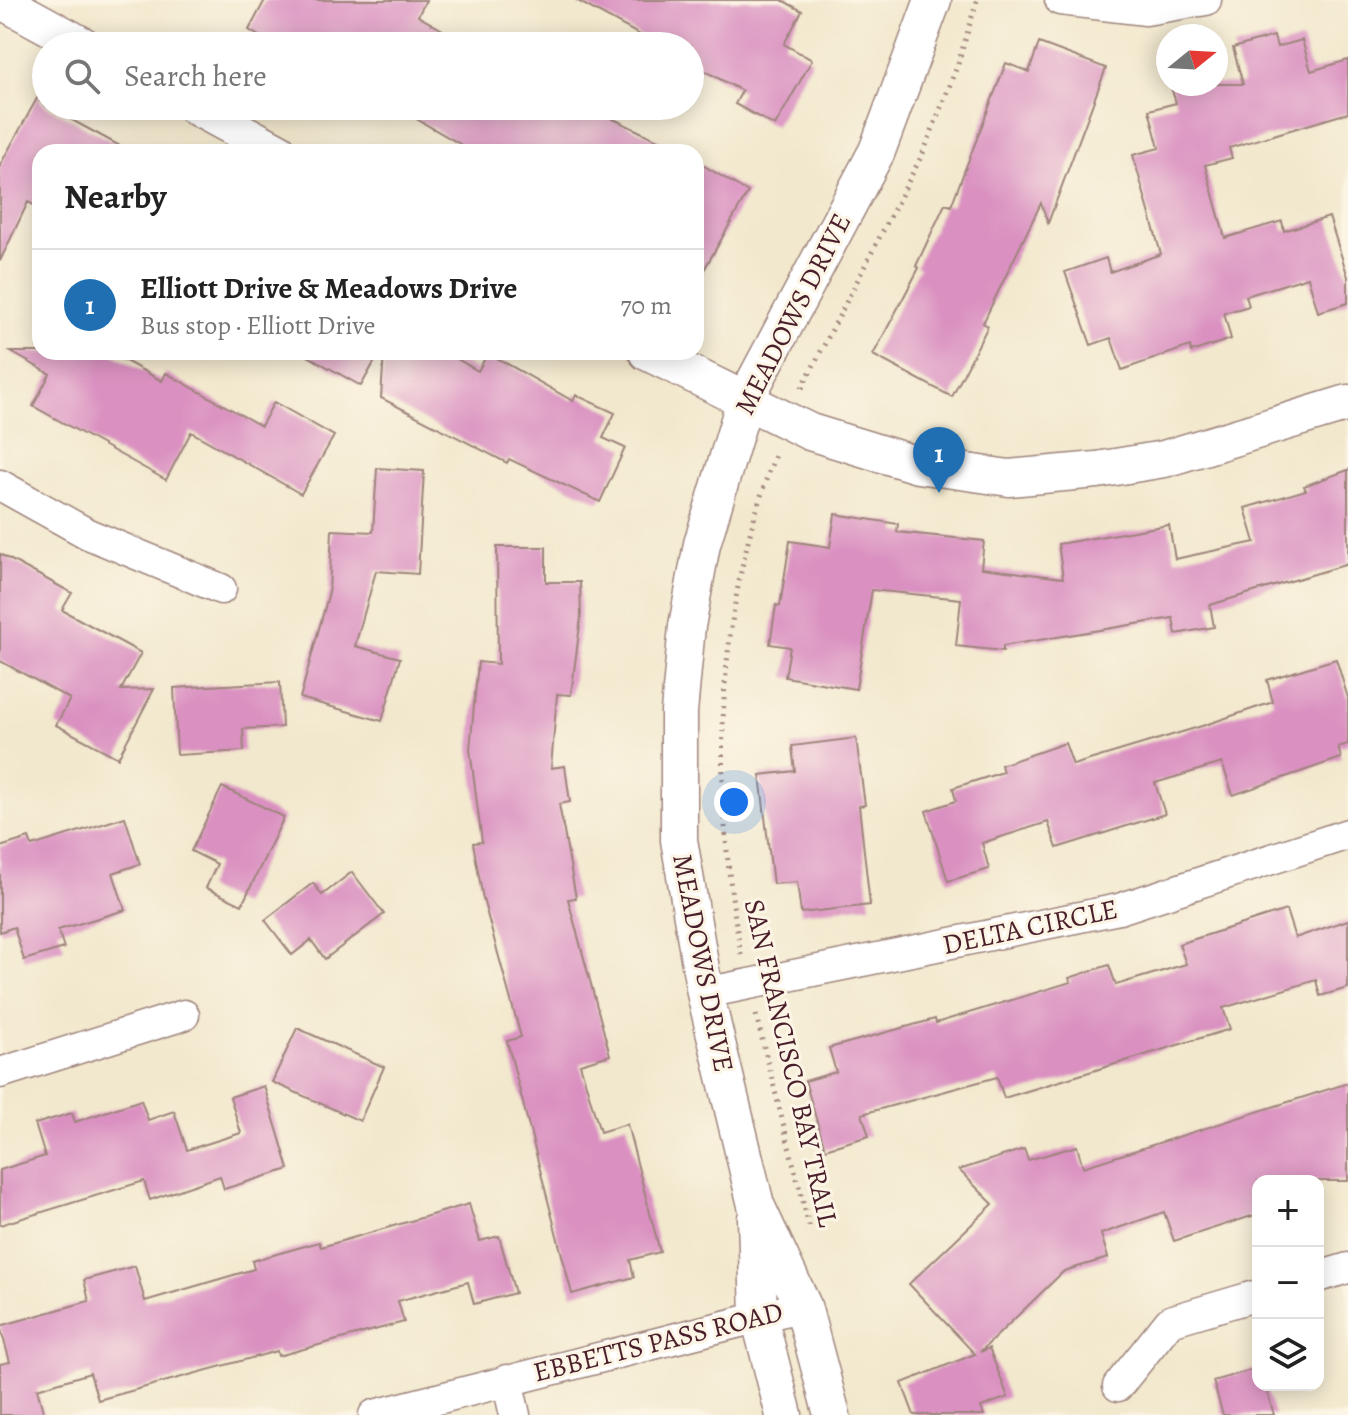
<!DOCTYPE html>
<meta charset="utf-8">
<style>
:root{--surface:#fff;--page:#f6f6f6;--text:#222;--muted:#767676;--line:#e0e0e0;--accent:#1f6fb2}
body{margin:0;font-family:Alegreya,serif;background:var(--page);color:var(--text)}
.controls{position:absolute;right:24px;bottom:24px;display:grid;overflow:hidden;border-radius:16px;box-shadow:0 4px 20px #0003}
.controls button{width:72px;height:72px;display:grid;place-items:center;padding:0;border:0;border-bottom:2px solid var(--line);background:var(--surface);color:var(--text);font:40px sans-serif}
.compass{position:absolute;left:1156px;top:24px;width:72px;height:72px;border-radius:50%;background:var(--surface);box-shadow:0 4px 20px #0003;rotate:72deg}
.you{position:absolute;left:734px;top:802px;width:28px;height:28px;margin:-20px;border:6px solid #fff;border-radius:50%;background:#1a73e8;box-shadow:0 0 0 12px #1a73e833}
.badge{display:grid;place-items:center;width:52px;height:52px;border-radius:50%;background:var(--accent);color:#fff;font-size:26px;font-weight:700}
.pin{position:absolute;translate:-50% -66px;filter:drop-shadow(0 2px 4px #0008)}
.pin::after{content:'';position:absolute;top:42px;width:28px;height:24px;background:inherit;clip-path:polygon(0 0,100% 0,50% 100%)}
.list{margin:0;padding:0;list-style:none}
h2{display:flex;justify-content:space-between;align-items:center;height:104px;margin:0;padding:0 32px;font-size:34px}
h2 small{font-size:26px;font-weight:400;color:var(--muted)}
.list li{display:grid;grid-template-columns:52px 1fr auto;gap:24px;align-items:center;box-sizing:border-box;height:112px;padding:0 32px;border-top:2px solid var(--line)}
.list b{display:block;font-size:30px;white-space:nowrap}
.list p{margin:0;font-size:26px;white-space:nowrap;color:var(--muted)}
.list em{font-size:26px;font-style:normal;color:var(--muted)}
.icon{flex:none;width:44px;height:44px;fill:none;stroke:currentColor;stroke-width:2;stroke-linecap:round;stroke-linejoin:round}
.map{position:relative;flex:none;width:1348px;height:1415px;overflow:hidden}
.search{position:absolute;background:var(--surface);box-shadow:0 4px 20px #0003;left:32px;top:32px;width:672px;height:88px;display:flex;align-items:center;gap:20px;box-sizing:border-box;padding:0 28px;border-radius:44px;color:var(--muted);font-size:30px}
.panel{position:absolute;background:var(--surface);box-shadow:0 4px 20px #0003;left:32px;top:144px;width:672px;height:216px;border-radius:24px}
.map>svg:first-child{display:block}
.building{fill:#da91c1}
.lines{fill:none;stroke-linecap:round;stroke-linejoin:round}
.minor-casing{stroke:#9e847c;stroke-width:33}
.tertiary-casing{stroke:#9e847c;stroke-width:39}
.path{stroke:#9e847c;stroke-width:5;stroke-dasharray:2 6;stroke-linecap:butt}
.minor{stroke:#fff;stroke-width:30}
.tertiary{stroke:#fff;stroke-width:36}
.labels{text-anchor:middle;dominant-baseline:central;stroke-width:6;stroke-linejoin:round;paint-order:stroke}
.street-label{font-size:28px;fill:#4a1f2b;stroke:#fcf5e5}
</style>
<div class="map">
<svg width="1348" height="1415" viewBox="0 0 1348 1415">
<rect width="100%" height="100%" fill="#fcf5e5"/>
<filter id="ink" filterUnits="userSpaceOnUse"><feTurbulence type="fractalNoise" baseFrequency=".0125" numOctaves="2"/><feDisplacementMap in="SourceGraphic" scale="16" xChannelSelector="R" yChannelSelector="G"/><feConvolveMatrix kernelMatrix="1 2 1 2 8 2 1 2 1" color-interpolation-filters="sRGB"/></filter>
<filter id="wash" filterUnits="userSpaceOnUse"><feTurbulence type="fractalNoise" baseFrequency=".006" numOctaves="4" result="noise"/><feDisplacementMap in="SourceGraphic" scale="32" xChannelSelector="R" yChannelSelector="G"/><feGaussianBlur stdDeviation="1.8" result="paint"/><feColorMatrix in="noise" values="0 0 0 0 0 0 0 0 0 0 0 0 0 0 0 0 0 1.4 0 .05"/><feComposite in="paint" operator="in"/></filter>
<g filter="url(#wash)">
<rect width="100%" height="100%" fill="#f2e8cd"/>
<g id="blocks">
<path class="building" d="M 265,0 L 426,0 L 418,16 L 471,46 L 276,46 L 249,30 Z
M 576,0 L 782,0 L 802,11 L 784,44 L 812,60 L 775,126 L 735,104 L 742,91 L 690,63 L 690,46 L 660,46 Z
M 1274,36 L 1277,47 L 1302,40 L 1311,71 L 1348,60 L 1348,113 L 1229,148 L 1232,158 L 1205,165 L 1225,238 L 1282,221 L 1284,231 L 1329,217 L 1348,277 L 1348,303 L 1318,312 L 1308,277 L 1246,296 L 1249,306 L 1224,313 L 1231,339 L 1191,352 L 1190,346 L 1122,370 L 1111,338 L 1091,345 L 1065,272 L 1106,258 L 1110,272 L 1161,254 L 1133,155 L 1159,148 L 1149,110 L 1176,103 L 1170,84 L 1243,84 L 1233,48 Z
M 1039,43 L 1106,68 L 1048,223 L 1041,203 L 983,323 L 988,326 L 952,397 L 873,355 L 919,268 L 916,266 L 945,204 L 951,206 L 1006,63 L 1029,72 Z
M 40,93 L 40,101 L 46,106 L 131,152 L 40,152 L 40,208 L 28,202 L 0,261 L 0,165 Z
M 394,106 L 586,106 L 683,152 L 474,152 Z
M 696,161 L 748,192 L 696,284 Z
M 11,352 L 109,352 L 162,381 L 166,373 L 261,426 L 274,402 L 334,436 L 301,494 L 191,432 L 166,480 L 33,406 L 50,374 Z
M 301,352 L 380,352 L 361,386 Z
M 384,352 L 445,352 L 478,371 L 488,353 L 573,401 L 576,395 L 615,413 L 603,438 L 625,448 L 600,502 L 509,459 L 507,463 L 381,398 Z
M 377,468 L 424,471 L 418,574 L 376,571 L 355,646 L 400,658 L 382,721 L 300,698 L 329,592 L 332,530 L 373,532 Z
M 1348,470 L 1348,564 L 1210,605 L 1214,627 L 1176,634 L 1173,618 L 1003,646 L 1003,651 L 956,646 L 961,599 L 872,590 L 856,689 L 785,677 L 790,647 L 770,644 L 776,605 L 780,606 L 790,541 L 830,547 L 835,514 L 898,524 L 897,532 L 984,541 L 981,568 L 1063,578 L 1058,544 L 1169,525 L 1175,559 L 1255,542 L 1245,508 L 1306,490 L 1304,486 Z
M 497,547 L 546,547 L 546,582 L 580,582 L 581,617 L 571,695 L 557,694 L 551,768 L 565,766 L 570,802 L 559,804 L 576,898 L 568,899 L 610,1055 L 580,1064 L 600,1132 L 627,1124 L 660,1252 L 630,1260 L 634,1277 L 572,1294 L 507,1041 L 521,1037 L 483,899 L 473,843 L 482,842 L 470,749 L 478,662 L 498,664 Z
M 0,554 L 72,593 L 62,610 L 141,653 L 121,690 L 154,689 L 118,758 L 56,725 L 70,699 L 0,661 Z
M 1336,659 L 1348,698 L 1348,744 L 1338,747 L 1341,758 L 1233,795 L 1222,763 L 1155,783 L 1165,814 L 1057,848 L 1048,822 L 982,843 L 989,869 L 948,881 L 926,811 L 956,801 L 953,788 L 1003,772 L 1001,765 L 1065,743 L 1073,765 L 1202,726 L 1273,702 L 1267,680 Z
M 280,682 L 282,727 L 243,729 L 244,751 L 177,755 L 174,688 Z
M 856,738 L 865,805 L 859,806 L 870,905 L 801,913 L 797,882 L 773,884 L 760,775 L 795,771 L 792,746 Z
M 222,787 L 284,817 L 242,905 L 206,888 L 217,864 L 191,851 Z
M 125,817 L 140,864 L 113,873 L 125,910 L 58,930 L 64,948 L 24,960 L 14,927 L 0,932 L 0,847 L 29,838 L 32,846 Z
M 352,872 L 384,914 L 325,959 L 311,940 L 292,955 L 265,920 L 313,883 L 322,895 Z
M 1286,910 L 1295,938 L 1348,920 L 1348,988 L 1320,996 L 1316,980 L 1223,1008 L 1230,1029 L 1004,1098 L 997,1077 L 862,1114 L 869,1136 L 825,1149 L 805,1081 L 836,1072 L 829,1048 L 935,1019 L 936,1023 L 1071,982 L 1069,978 L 1109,965 L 1116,985 L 1186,964 L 1179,944 Z
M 297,1028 L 384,1067 L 360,1121 L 272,1082 Z
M 1348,1083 L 1348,1181 L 1258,1181 L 1258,1214 L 1174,1241 L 1164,1212 L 1101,1234 L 1108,1258 L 1064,1271 L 980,1352 L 989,1348 L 1008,1397 L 981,1407 L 984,1415 L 914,1415 L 902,1383 L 975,1354 L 909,1284 L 993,1204 L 959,1170 L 1024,1149 L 1028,1160 L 1077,1146 L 1083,1167 Z
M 264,1086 L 289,1169 L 224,1189 L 220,1176 L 150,1200 L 144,1181 L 0,1225 L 0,1170 L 45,1156 L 35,1124 L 72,1113 L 75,1122 L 141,1100 L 148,1120 L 174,1111 L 187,1150 L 241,1133 L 230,1097 Z
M 469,1204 L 480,1241 L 499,1236 L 515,1293 L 474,1304 L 468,1282 L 398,1301 L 404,1322 L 278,1356 L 277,1351 L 98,1400 L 90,1373 L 37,1389 L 44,1415 L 0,1415 L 0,1364 L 10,1362 L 0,1326 L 89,1301 L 84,1280 L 135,1266 L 145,1301 L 254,1269 L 252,1261 L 319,1242 L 321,1247 Z
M 1258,1368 L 1258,1385 L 1265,1385 L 1274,1415 L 1223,1415 L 1213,1381 Z"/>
</g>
</g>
<g filter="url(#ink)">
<use href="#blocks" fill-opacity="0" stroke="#9e847c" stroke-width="2"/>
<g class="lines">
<defs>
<path id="minor" d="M 1060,0 L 1146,10 L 1206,0
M 0,485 L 88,534 L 221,589
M 705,993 L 1119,909 L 1348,834
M 0,1073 L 184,1015
M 1318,1277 L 1348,1268
M 507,1380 L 515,1415
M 1118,1386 L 1170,1321 L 1258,1295
M 374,1415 L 803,1306"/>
<path id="tertiary" d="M 0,0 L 84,46
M 194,106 L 279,152
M 647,352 L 810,432 L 918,465 L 1009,478 L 1097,470 L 1164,459 L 1348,403
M 756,1218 L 759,1316 L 784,1415
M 832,1415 L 803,1306 L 756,1205 L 705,993 L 679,840 L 679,712 L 687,626 L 702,544 L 745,400 L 877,151 L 933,0"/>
</defs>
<use href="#minor" class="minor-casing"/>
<use href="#tertiary" class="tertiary-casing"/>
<path class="path" d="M 802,388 L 924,151 L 958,64 L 977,0
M 741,955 C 711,785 714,615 776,453
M 756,1015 L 810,1230"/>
<use href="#minor" class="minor"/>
<use href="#tertiary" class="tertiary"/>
</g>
</g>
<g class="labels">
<g class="street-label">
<text transform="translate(793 314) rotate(-63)">MEADOWS DRIVE</text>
<text transform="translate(1030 927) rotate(-12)">DELTA CIRCLE</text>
<text transform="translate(703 963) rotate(79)">MEADOWS DRIVE</text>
<text transform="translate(791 1063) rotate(77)">SAN FRANCISCO BAY TRAIL</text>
<text transform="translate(658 1342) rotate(-14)">EBBETTS PASS ROAD</text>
</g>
</g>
</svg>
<div class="controls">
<button>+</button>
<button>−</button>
<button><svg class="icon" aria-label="layers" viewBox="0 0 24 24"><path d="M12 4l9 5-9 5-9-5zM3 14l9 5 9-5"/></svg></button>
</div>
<svg class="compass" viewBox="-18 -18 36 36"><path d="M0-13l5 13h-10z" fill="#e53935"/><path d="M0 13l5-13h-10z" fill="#767676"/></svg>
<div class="you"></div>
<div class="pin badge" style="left:939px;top:493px">1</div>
<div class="search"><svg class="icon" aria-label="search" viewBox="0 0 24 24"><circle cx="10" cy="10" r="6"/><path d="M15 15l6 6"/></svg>Search here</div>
<section class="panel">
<h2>Nearby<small></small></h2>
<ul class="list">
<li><span class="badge">1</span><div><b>Elliott Drive &amp; Meadows Drive</b><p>Bus stop · Elliott Drive</p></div><em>70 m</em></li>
</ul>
</section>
</div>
